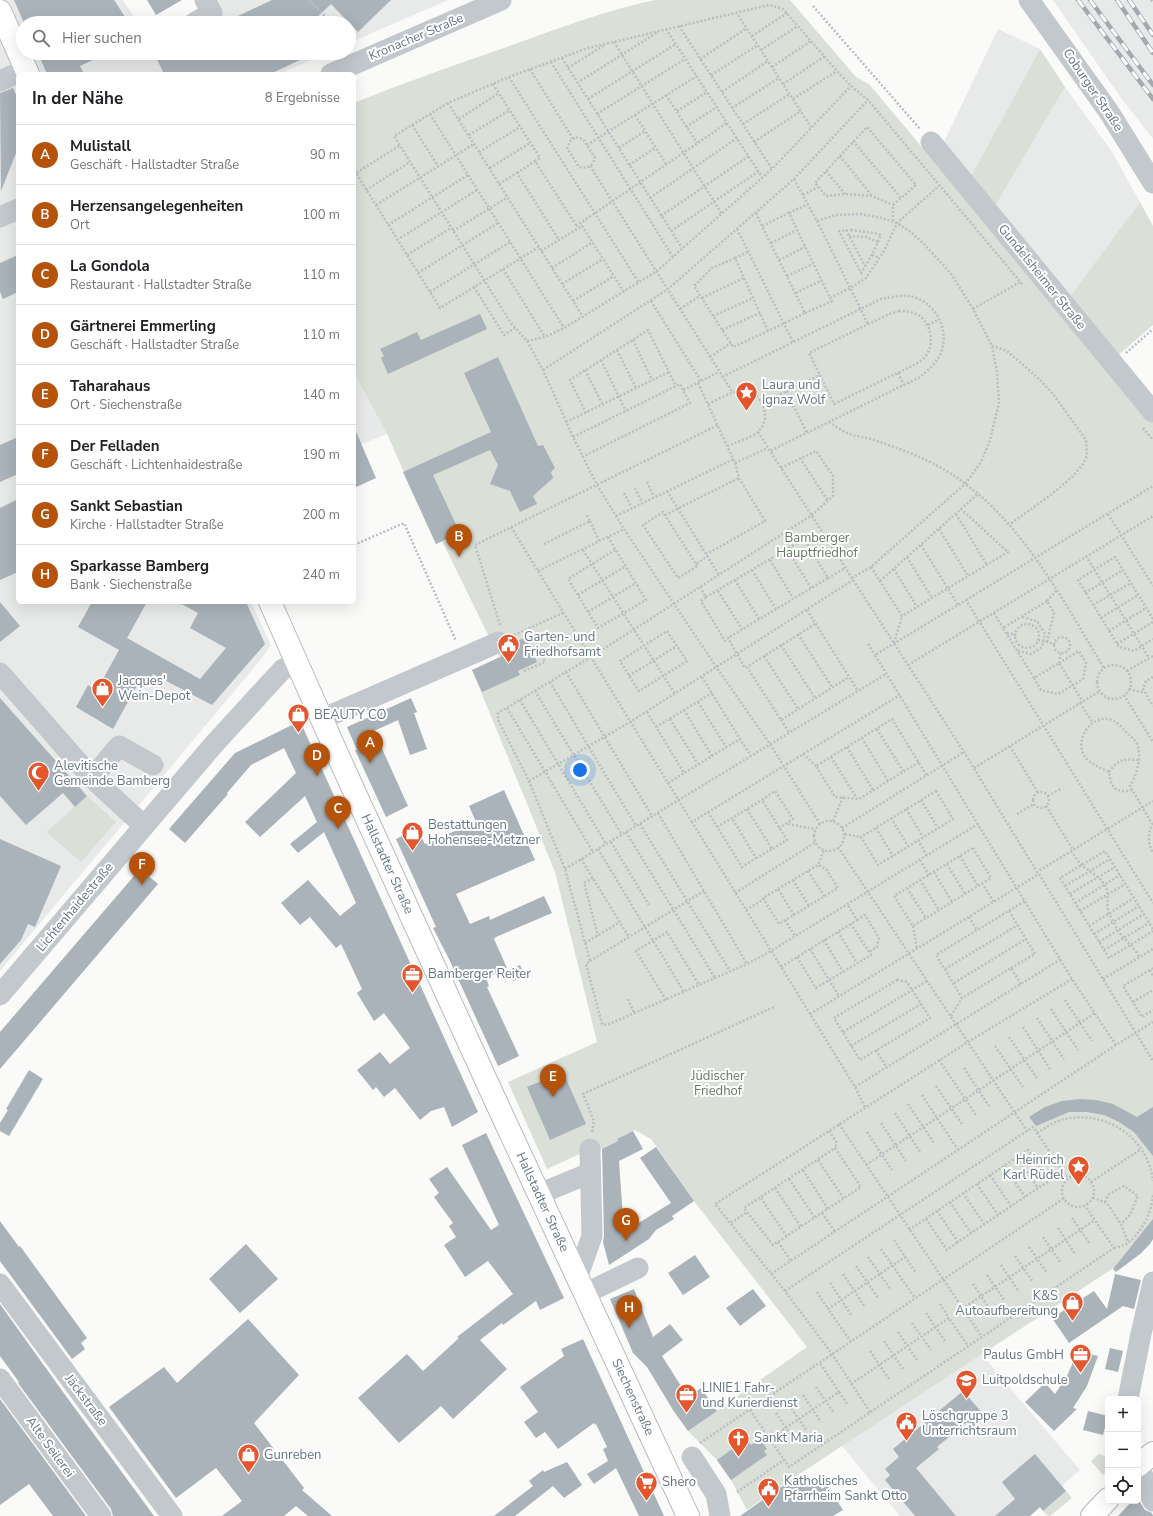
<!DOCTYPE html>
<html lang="de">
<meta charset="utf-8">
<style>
:root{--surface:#fff;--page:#f6f6f6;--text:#202124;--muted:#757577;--line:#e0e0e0;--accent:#b45309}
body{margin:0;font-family:"Nunito Sans",sans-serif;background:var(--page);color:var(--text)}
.controls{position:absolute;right:12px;bottom:12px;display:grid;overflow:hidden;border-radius:6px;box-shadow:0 4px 16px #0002}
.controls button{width:36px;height:36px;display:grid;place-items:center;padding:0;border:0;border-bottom:1px solid var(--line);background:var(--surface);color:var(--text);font:20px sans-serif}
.you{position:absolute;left:580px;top:770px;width:14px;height:14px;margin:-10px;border:3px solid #fff;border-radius:50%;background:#1a73e8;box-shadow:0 0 0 6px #1a73e833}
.badge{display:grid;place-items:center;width:26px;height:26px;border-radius:50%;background:var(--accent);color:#fff;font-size:13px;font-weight:700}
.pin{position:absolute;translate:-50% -33px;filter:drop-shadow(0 1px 2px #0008)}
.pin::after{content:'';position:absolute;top:21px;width:14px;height:12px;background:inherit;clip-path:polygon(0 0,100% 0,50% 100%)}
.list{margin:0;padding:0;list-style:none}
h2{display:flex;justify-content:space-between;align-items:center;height:52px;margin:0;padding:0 16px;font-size:17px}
h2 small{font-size:13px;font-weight:400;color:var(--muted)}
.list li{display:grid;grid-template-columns:26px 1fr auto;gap:12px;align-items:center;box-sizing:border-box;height:60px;padding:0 16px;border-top:1px solid var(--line)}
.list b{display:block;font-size:15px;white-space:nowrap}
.list p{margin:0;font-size:13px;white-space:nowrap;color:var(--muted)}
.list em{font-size:13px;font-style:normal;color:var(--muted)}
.icon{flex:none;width:22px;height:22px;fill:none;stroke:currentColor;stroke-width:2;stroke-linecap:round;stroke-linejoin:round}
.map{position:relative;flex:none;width:1153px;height:1516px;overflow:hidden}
.search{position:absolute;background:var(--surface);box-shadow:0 4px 16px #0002;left:16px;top:16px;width:340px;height:44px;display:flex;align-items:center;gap:10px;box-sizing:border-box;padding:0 14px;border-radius:22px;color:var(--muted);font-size:15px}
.panel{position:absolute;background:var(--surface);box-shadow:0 4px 16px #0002;left:16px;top:72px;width:340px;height:532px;border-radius:6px}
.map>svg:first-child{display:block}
.built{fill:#e8e9e9}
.green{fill:#dadfd7}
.building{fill:#aab3b9}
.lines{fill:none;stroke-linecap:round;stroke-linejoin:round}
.major-casing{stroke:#b5babe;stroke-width:24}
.path{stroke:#bbbfc2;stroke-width:2.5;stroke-dasharray:2 2;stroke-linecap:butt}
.minor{stroke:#c3c8cc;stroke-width:21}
.major{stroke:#fff;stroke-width:22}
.rail-casing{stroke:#a2aab0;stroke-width:4.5}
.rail{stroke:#fff;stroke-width:3;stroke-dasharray:9;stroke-linecap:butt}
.labels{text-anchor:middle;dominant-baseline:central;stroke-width:4;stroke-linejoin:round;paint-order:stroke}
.street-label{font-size:13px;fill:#657683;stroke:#fff}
.poi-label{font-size:13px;fill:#657683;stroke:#fff;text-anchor:start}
.park-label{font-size:13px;fill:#687a64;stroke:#fff}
</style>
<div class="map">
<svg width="1153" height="1516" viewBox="0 0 1153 1516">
<rect width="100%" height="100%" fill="#fafaf8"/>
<path class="built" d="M 0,0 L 123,0 L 138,23 L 23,23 L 23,53 L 327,53 L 279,74 L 18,74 L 18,602 L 251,602 L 271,645 L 262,658 L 0,971 Z
M 198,0 L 448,0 L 349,43 L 349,23 L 172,23 L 202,7 Z
M 1053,0 L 1153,0 L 1153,139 L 1121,98 Z
M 998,29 L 1040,49 L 970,178 L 943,144 Z
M 1065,87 L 1112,152 L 1140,202 L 1068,299 L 994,208 Z
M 354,373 L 387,434 L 354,447 Z
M 981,1354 L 1080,1470 L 1062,1486 L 1066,1491 L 1043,1511 L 1040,1507 L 1030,1516 L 900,1516 L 842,1446 Z"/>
<path class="green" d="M 655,0 L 790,0 L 856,77 L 869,84 L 1153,423 L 1153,1239 L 1140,1254 L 1121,1268 L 1118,1265 L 772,1492 L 747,1510 L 731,1480 L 717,1460 L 688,1431 L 807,1347 L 694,1201 L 651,1139 L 635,1130 L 617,1139 L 618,1141 L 595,1152 L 593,1148 L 547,1169 L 508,1082 L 597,1042 L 555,872 L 472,670 L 499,657 L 442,541 L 436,544 L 387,434 L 354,373 L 354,103 C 403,83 454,65 504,48 C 554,30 603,11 655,0 Z
M 1040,49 L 1065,87 L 994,208 L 970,178 Z
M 1140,202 L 1153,226 L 1153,325 L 1115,358 L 1068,299 Z
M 87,796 L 116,822 L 81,862 L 46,832 Z
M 1099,1454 L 1108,1457 L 1108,1470 L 1103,1475 L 1091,1461 Z
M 1066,1491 L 1072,1498 L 1050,1516 L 1048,1516 L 1043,1511 Z"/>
<path class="building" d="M 14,0 L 114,0 L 129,23 L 24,23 Z
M 147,0 L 182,0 L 156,15 Z
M 272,0 L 391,0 L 358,32 L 331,4 L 311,23 L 223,23 Z
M 38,53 L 108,53 L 80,66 L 84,74 L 47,74 Z
M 154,53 L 315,53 L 270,74 L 164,74 Z
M 13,88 L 18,99 L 18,148 L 1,191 L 0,93 Z
M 18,255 L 18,292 L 3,299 L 0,292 L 0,263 Z
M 480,314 L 487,329 L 388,374 L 381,358 L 384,356 L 380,349 L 417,332 L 421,340 Z
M 498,357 L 538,446 L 543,445 L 555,468 L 551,472 L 553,478 L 533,496 L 537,504 L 520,512 L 510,491 L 490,484 L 498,465 L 490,450 L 433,475 L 460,533 L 436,544 L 403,472 L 491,432 L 464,373 Z
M 354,427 L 376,478 L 354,488 Z
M 18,437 L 18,474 L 0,482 L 0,445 Z
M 18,499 L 18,572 L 0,580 L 0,508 Z
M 0,602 L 20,626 L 0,642 Z
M 92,602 L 147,602 L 127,638 L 200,679 L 226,648 L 190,628 L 198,613 L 178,602 L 246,602 L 265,644 L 212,705 L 153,674 L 146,686 L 139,682 L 113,729 L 76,707 L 88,685 L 97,690 L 119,650 L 78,627 Z
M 526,637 L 537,662 L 518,671 L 520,675 L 482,692 L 472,670 L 507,654 L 506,651 L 511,644 Z
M 0,698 L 87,796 L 75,807 L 63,793 L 26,825 L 0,796 Z
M 411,698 L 417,712 L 414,713 L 427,749 L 410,755 L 398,720 L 374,731 L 408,806 L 386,817 L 355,750 L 357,750 L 347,727 Z
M 300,721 L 478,1112 L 452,1127 L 444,1107 L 431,1111 L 420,1120 L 395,1088 L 384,1097 L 376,1087 L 373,1090 L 357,1070 L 380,1052 L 390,1064 L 410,1048 L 384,1013 L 374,1021 L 357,993 L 362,989 L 341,944 L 336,948 L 310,917 L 300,925 L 281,903 L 308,880 L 340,916 L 356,903 L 324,832 L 298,853 L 290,844 L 317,822 L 305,796 L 260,837 L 245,822 L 296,773 L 284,748 L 251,765 L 227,793 L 228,794 L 185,843 L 169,829 L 235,753 Z
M 504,790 L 535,860 L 456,894 L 470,924 L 489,916 L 490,920 L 544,896 L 552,913 L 496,937 L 494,939 L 507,968 L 486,978 L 489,986 L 487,987 L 519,1056 L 498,1066 L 449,959 L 433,928 L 436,927 L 396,839 L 417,829 L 425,844 L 476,822 L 469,806 Z
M 0,839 L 61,866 L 35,927 L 28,924 L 21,940 L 0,964 Z
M 140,869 L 158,884 L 0,1069 L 0,1032 Z
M 520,965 L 525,976 L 513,981 L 508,971 Z
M 29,1070 L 43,1079 L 9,1136 L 0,1131 L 0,1123 L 8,1110 L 6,1109 Z
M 563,1072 L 586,1124 L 550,1140 L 527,1087 Z
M 1080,1099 L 1096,1100 L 1113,1104 L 1137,1117 L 1153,1107 L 1153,1156 L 1134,1132 L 1119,1122 L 1104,1115 L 1087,1112 L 1069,1112 L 1036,1126 L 1029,1117 L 1045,1107 L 1062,1101 Z
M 633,1131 L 643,1149 L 619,1161 L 624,1232 L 671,1203 L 640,1158 L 656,1147 L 694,1201 L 672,1216 L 674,1219 L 656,1230 L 649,1239 L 609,1265 L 603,1242 L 604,1236 L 602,1149 L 618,1141 L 617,1139 Z
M 486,1133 L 564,1298 L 540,1310 L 536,1301 L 503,1325 L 502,1323 L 480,1340 L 507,1369 L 453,1419 L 441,1406 L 399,1443 L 358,1398 L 407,1354 L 423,1371 L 459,1338 L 457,1337 L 513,1294 L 488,1261 L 465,1277 L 444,1245 L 456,1237 L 449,1226 L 453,1223 L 434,1197 L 439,1193 L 429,1179 L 447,1167 L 491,1230 L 499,1225 L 462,1145 Z
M 1153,1219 L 1153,1239 L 1150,1244 L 1140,1254 L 1116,1272 L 1113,1269 Z
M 0,1221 L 19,1247 L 20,1246 L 87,1338 L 81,1343 L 85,1349 L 72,1359 L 0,1261 Z
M 246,1244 L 278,1279 L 240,1313 L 209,1279 Z
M 695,1255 L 710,1277 L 683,1295 L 668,1273 Z
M 1115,1274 L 1141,1280 L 1134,1309 L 1123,1306 L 1069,1343 L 1052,1318 L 1094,1291 L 1107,1309 Z
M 634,1289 L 653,1337 L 670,1324 L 683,1340 L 662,1356 L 688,1397 L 701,1388 L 717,1411 L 688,1431 L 673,1410 L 647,1367 L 633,1353 L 610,1299 Z
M 753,1289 L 766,1306 L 740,1326 L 726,1308 Z
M 0,1304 L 63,1392 L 154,1516 L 113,1516 L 111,1509 L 18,1383 L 19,1382 L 0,1356 Z
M 248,1319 L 299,1375 L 254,1423 L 304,1488 L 302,1490 L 332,1516 L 308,1516 L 296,1506 L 284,1516 L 222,1516 L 242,1501 L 216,1468 L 176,1498 L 109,1407 L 164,1367 L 177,1383 Z
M 583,1339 L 649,1483 L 664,1516 L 639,1516 L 616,1468 L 594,1484 L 587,1474 L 608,1461 L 603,1449 L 607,1447 L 596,1424 L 595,1425 L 594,1423 L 558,1449 L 545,1432 L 536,1438 L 524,1422 L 538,1412 L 520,1387 L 564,1356 L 561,1349 Z
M 1110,1348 L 1123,1351 L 1118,1372 L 1105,1369 Z
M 1078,1351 L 1098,1356 L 1087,1386 L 1073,1408 L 1077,1409 L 1054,1431 L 1025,1402 L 1045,1383 L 1055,1394 L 1067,1376 Z
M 963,1391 L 985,1416 L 972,1428 L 967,1422 L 937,1447 L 939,1449 L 916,1468 L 956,1516 L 915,1516 L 885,1480 L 890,1475 L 885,1469 L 899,1457 L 893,1449 Z
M 0,1399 L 86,1516 L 53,1516 L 29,1484 L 0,1505 Z
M 1088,1411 L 1108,1416 L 1103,1435 L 1083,1430 Z
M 746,1439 L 751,1445 L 760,1439 L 767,1449 L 764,1451 L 767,1455 L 731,1480 L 717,1460 Z
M 1035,1454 L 1066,1491 L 1043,1511 L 1040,1507 L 1030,1516 L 995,1516 L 1015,1499 L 1002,1482 Z
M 567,1462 L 582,1485 L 564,1498 L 553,1486 L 515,1516 L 494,1516 L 533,1486 L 529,1481 L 543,1470 L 544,1472 Z
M 794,1478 L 800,1487 L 814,1478 L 822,1489 L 827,1485 L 843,1510 L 833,1516 L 740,1516 Z
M 1138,1499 L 1145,1510 L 1152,1513 L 1153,1516 L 1118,1516 L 1132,1501 L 1138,1501 Z"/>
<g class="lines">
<defs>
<g id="major">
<path d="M 0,11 L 28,74"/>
<path id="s1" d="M 270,602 L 339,758 L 497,1104 L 688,1516"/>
<path d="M 1138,1466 L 1153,1453"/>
<path d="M 1092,1516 L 1108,1499"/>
</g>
</defs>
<use href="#major" class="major-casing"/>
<path class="path" d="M 309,0 L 332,23
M 1151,0 L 1153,3
M 813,6 L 920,129
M 736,12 L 811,127
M 679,26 L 772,169
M 666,29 L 762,177
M 752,36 L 787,13
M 349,40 L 354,46
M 614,42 L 722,214
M 761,50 L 798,26
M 562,58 L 682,248
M 700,59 L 747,28
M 551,62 L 673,257
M 772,67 L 811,41
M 568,68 L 603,46
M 530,69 L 573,139
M 711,75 L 758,45
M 509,77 L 639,283
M 577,83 L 658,32
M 493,84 L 540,158 L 535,161
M 783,84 L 825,56
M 722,92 L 768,61
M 666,95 L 697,143
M 588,99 L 676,44
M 793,99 L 837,71
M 448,103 L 583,317
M 732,108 L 779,78
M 677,111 L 707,92
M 430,114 L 564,328
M 597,114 L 685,59
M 635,115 L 666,164
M 459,119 L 499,93
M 743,124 L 790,94
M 412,125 L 438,166
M 686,127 L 717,107
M 469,135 L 510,110
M 576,137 L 583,139 L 595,158 C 593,166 587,169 579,167 L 567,148 L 570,141 Z
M 853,141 L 901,198
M 754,142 L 801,111
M 587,145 L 697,76
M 399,146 L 356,173 L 440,308 L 539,247
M 619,148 L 645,131
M 479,152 L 520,127
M 840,156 L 872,196
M 629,165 L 655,148
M 590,166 L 733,393
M 490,168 L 530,143
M 826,171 L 845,194
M 517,173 L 535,161 L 576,225
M 794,179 L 817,221 L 836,215 L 861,214 L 882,218 L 897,223 L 912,233 L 925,245 L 952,275 L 973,309 L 992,346 L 997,372 L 999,403 L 990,440 L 981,462 L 966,483 L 871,567 L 852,578
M 499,184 L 517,173 L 559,240
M 366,190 L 410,162
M 803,195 L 818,187
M 650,198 L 737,138
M 376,205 L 474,144
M 756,213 L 762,226
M 789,213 L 808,204
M 661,216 L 749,156
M 817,221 L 868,324
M 893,221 L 893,205 L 916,185 L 867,127 L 815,183 L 826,196 L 845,194 L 872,196 L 893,205
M 388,225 L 468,175
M 576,226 L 727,123
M 737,229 L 793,342
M 846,230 L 865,266
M 851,230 L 874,233 L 881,235 L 874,251 L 861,273 L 839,231 Z
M 453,231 L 508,197
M 671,231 L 759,171
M 849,236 L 866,237 L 878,242
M 397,240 L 477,190
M 771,243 L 797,230
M 541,251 L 582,226 L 624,292
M 407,255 L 451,228
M 872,255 L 879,258
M 735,258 L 748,252
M 779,260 L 805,247
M 552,268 L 593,242
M 503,269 L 545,337
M 418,273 L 498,223
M 787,276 L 813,264
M 562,284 L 603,259
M 474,287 L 504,335 L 515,328
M 430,292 L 510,242
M 796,293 L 822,280
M 702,298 L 744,278
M 573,301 L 614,276
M 651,301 L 701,381
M 680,309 L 700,296
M 973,309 L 1020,282
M 899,311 C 906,311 914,312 920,316 C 932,326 935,346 924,358 C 922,361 917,363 914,365 L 834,404 L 809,353 L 889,314 Z
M 805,313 L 832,301 L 830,298
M 713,316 L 753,298
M 928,325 L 940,319
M 722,330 L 760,313
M 768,331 L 735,258 L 712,268 L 694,286 L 733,347 C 757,336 782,325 805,313 L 762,226 L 789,213 L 830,298 L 850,288 L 866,278 L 884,251 L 897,223 L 940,185
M 633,340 L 652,380
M 527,341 L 545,337 L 564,328 L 657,271 L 772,169 L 851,86
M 992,346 L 1007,351 L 1037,377 L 1054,395 L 1086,440 L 1087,456 L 1083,464 L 1073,476 L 1052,494 L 1009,525
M 617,350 L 636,388
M 1126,353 L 1153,329
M 710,357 L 731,343
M 601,360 L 626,411
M 543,370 L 668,289 L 794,179 L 868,100
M 585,370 L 603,405
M 898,373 L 904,385
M 722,377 L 881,299 C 892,297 904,294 914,297 C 939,305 951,335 939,357 C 934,365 927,371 920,377 L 770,451
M 698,383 L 735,463 L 739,478 L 765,521 L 707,554
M 786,391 L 807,433
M 762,403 L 820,375
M 708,404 C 718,400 731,391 742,391 C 762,391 773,418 758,432 C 753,437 734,443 728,446
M 586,413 L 570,380 L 648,330 L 676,386
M 566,422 L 669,372
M 829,422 C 834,425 839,429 845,432 C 853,436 864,437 874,440 C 892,446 911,453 928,461 C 1013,502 1057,591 1104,668
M 1143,428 L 1153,440
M 758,432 L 964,752 L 1037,872 L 1153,801
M 573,437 L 680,384 L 683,390
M 582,457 L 690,403 L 683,390 L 719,372
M 800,458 L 828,501
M 735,463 L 768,448
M 781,468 L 816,451 L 833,476 L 833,496 L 812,515 L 591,657 L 498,713 L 498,720 L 529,781 L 565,869 L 590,961 L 586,964 L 602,1024 L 607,1025 L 747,964 L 771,951 L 978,824
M 647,482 L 654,497
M 635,488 L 642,503
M 667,491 L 719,575
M 624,493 L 632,508
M 956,514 L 987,565
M 1108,514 L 1153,586
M 665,515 L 739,478
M 616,516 L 734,459
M 590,521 L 599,541
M 511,527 L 692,822
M 939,529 L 968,576
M 608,537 L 646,600 L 598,628 L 568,579 L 615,550
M 544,544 L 590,521 L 586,514
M 354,545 L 404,523 L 456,641
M 921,545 L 958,605
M 787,549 L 811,588
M 583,550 L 675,694
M 1086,556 L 1149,658
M 907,557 L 932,598
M 770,560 L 793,598
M 696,564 L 698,566 L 678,578 L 643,525 L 663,512 L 696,564 L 708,556
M 871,567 L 902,616 L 1008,552 L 961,509
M 894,569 L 917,607
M 752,570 L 776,609
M 538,571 L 624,529
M 828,578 L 845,568
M 735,580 L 759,619
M 880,581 L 979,493
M 700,587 L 706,597 L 701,601 L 725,641 L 728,638 L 745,668 L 747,667
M 718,591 L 742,629
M 1085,593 L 1123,570
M 578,595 L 626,566
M 706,597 L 804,539 L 828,578 L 728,638
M 966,600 L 1153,486
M 1047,601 L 1057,590
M 1093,605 L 1131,583
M 807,610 L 858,691
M 588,612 L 636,583
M 994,613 L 1003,628
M 1101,618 L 1138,595
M 1153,619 L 1115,557 L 1078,580 L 1119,647 L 1134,651 L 1153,639
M 815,624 L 747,667 L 781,720 L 849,677
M1015 636a12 12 0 1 1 24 0a12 12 0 1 1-24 0Z
M 500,625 L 475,545 L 718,425
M 667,631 L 687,661 L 639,691 L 620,661 Z
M 1109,631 L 1146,608
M 1007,633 L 1016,635
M 798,634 L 832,687
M 514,635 L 563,613
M1054 645a8 8 0 1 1 16 0a8 8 0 1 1-16 0Z
M 1038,640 L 1055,644
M 1047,642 L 1054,613 L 1047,601 L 1003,628 L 1034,678 L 1059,663 L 1083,702
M 894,643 L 902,616
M 868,644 L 875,655
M 1117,644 L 1153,622
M 781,645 L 815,698
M 1018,651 L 1031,654 L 1042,647 L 1045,634 L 1037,621 L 1022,617
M 764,656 L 798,709
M 1059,663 L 1061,652
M 908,665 L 1153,516
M1097 682a17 17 0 1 1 34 0a17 17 0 1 1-34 0Z
M 524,671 L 545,662 L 530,628
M 1127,671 L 1153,656
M 566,672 L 652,816
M 629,676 L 677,646
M 702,677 L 740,739
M 1153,677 L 1146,681 L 1143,689 L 1153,706
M 1034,678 L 1041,690 L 1058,694 L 1083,679 L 1086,663 L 1079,651 L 1059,663
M 550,682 L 636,826
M 1129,689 L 1145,693
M 535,691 L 622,835
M 1124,695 L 1153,742
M 520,700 L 606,844
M 698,702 L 726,747
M 1080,703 L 1093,723
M 507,708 L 593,852
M 684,710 L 712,756
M 647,712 L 684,773 L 740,739 L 751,756
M 670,719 L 698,764
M 781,720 L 789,732
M 656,727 L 712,693
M 877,729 L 903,771
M 862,738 L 888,781
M 1010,746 L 1038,793
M 847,747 L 873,790
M 803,754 L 816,766
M 831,757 L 856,797
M 919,762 L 859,799 L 835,797 L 816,766 L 892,719 L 927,776
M 974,768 L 1100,691
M 1109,772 C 1119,759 1123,759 1138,760
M 529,781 L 630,722 L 853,580
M 668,783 L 684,773
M 1132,790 C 1116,794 1111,788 1109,772 C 1101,768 1092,765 1086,758 C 1073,743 1089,716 1108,719 C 1115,720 1121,726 1125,731 C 1129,735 1133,738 1136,742 C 1143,755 1137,775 1130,786 L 1152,824
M 936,791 L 953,819 L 878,865 L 861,837 Z
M1033 800a8 8 0 1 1 16 0a8 8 0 1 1-16 0Z
M 1048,796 L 1062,788
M 921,800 L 938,828
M 1046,806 L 1073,850
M 747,809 L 772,849 L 787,840 L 762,800 L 775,791 L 793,819 L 779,828
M 906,809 L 923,837
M 708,812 L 742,867 L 756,858 L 732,818
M 658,813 L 747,964
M 1017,814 L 1034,804
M 891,818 L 908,846
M814 836a15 15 0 1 1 30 0a15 15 0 1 1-30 0Z
M 833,821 L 843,797
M 1153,823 C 1148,832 1147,843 1153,852
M 640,824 L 730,971
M 788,824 L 815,829
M 820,824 L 770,744 L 717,668 L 624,529 L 597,485 L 573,437 L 543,370 L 527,341 L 511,323 L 394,136 L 448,103 L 509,77 L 588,48 L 769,5 L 783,9 L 837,71 L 851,86 L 868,100 L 1023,285
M 717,827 L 762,800
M 842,828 L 964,752
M 876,828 L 893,856
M 626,832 L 715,978
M 845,834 L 861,837
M 918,840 L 927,856
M 611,842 L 649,905
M 838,847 L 1027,1131
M 973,848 L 991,878 L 913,926 L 894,896 Z
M 598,849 L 684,992
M 1071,851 C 1075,856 1078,862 1083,866 C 1090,872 1099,876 1104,884 C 1111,894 1105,903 1109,914 C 1113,921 1118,932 1124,938 C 1130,944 1135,949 1139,957
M 960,856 L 978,886
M 756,858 L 772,849
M 581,859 L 629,937
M 920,860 L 929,875
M 947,864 L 965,894
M 565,869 L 886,674
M 808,871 L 824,896
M 934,872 L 952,902
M 1039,874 L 1153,1061
M 593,878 L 584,883 L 598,936
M 793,880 L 809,906
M 920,880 L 939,910
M 982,883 L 994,902
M 1065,886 L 1110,859
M 907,888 L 926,918
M 778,889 L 818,865 L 824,850
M 735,893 L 816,842
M 1070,894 L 1115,867
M 1075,903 L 1120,875
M 746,910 L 764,899
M 1009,911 L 1035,954 L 1011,968
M 1080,911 L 1125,884
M 794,915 L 778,889 L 763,898 L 779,924 L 838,888 L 826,869 L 818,865
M 969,917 L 977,930
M 785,920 L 795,936
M 857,920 L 865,915 L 879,938 L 877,947 L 869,952
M 913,926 L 917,949
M 1089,926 L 1134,898
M 1153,929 L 1105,851 L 1060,878 L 1109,958 L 1153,931
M 838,932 L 857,963
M 1094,934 L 1139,906
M 824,940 L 843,972
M 1099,942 L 1144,914
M 585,943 L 620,922
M 810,949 L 839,996
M 1104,950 L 1149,923
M 797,957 L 816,988 L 871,955 L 851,924
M 590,961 L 704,891
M 781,967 L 857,920 L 847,904
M 1153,968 L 1123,986 L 1142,1017 L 1153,1010
M 945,969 L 1018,925
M 1150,970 L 1153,976
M 1103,979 L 1153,949
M 897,980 L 907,982 L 930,1018 L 860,1060 L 834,1018 Z
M 954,983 L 1026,939
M 1021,984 L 1011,968 L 962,998 L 936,955 L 1025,901
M 628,999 L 634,1013
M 666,1000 L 636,951 L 667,932 L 699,985
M 1065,1000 L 1092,1041
M 1133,1002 L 1153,990
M 1051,1009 L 1078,1050
M 810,1014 L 1039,874
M 951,1016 L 962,998
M 1037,1018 L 1064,1059
M 1023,1027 L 1050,1069
M 843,1032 L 927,981
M 1009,1037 L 1037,1078
M 1116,1045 L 1072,979 L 875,655 L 966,600 L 1153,903
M 851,1046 L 921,1004
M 995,1046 L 1023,1087
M 876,1050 L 887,1068
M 939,1060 L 976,1115
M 964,1068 L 989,1106
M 936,1086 L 962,1124
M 855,1087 L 1061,959
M 922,1095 L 958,1150
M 908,1104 L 934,1143
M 865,1107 L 855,1087 L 692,822 L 900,695
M 895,1113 L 920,1152
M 881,1123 L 906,1161
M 839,1124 L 982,1337
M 829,1131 L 837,1143 L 835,1148
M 592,1132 L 594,1121 L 583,1094 L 776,1006
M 867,1132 L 892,1170
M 1037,1133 C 1045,1128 1052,1123 1061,1120 C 1104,1108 1148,1137 1153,1181
M 835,1148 L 861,1187 L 773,1245 L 744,1208 Z
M 1017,1157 L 1028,1150 L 1047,1177 L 1049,1181 L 1038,1188
M 818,1160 L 844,1199
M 866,1165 L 1095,1013
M 1004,1166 L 1025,1197
M 803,1170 L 828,1209
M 990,1175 L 1011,1206
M1062 1191a16 16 0 1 1 32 0a16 16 0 1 1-32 0Z
M 1047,1177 L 1063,1173
M 789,1179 L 815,1218
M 1091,1182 L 1141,1149
M 977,1184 L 998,1215
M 775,1188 L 801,1227
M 963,1193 L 984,1224
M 761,1198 L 787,1237
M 1093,1198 L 1107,1203 L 1121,1224 L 1128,1242
M 950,1202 L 971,1233
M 1105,1202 L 1109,1194 L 1124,1186 L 1138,1196 L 1130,1215 L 1121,1224
M 822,1213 L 835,1232
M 1072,1218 L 1090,1244
M 926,1219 L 947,1250 L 958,1242
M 731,1223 L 747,1212
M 1058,1228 L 1075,1254
M 909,1230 L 937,1211 L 1017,1157 L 1038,1188 L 958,1242 L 937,1211
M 1043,1237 L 1061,1263
M 894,1240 L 916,1273
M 778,1242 L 791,1261
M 1029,1247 L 1047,1273
M 1114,1248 C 1118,1247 1122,1246 1126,1244 C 1141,1235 1152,1212 1153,1195
M 881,1249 L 915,1298
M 1015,1256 L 1033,1282
M 868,1257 L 891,1290
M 1001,1265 L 1019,1292
M 856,1266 L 878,1298
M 771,1274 L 1116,1045 L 1153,1022
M 843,1274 L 865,1307
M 987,1275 L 1005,1301
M 830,1283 L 852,1316
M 973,1284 L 991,1311
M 785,1291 L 1033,1127 L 1068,1179
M 817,1292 L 828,1309
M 940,1304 L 949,1318
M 962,1309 L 1095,1220
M 926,1313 L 945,1341
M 912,1323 L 931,1350
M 898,1332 L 917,1360
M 884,1341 L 903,1369
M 851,1342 L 828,1309 L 905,1257
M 870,1351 L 889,1379
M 851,1384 L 949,1318 L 968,1346
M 816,1387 L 834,1413
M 839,1392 L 847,1404
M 803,1395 L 821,1422
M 789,1405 L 807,1431
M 750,1410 L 784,1460
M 870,1412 L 832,1354 L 785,1291 L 715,1204 L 968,1042 L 1072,979
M 776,1413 L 794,1440
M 769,1439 L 839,1392 L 820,1363
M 700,1443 L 1063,1199
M 737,1492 L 784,1460 L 789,1467 L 1114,1248 L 1085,1206"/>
<path class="minor" d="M 1029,0 L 1109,112 L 1153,183
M 194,23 L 212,13 L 205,0
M 331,74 L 501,0
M 0,81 L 26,69
M 931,142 L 1153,412
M 0,217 L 18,209
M 0,673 L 92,778 L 144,826
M 322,719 L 499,642
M 92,778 L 119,746 L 153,765
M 0,995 L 215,743 L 283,669 L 298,662
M 539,1194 L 590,1173
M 577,1278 L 592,1236 L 590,1149
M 0,1284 L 172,1516
M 584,1294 L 638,1268
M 0,1379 L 101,1516
M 1128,1399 L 1141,1334 L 1153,1282
M 692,1457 L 716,1494 L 720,1516
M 1138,1464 L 1153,1501"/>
<use href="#major" class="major"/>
<defs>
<path id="rail" d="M 1078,0 L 1153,99
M 1090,0 L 1153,85
M 1117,0 L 1153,53
M 1129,0 L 1153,35"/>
</defs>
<use href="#rail" class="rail-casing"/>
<use href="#rail" class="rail"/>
</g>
<defs>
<symbol id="sight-pin" viewBox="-11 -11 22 30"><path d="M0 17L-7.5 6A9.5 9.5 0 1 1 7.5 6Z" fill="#e4572e" stroke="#fff"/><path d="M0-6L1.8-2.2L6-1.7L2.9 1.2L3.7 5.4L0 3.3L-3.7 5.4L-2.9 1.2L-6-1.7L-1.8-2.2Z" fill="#fff"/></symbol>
<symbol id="civic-pin" viewBox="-11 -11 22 30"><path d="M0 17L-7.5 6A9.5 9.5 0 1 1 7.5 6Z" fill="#e4572e" stroke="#fff"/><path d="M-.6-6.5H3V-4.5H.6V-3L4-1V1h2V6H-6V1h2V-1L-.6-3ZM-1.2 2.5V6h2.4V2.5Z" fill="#fff"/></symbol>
<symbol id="shop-pin" viewBox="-11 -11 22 30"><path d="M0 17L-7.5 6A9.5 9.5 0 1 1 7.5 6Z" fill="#e4572e" stroke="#fff"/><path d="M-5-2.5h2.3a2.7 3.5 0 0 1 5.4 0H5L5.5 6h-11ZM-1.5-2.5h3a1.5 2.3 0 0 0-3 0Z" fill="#fff"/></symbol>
<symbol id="mosque-pin" viewBox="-11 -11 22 30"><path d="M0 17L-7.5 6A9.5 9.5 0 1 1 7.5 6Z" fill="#e4572e" stroke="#fff"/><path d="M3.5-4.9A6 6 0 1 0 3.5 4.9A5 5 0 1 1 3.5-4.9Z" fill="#fff"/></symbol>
<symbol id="office-pin" viewBox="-11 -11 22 30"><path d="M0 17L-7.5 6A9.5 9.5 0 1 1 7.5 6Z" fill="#e4572e" stroke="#fff"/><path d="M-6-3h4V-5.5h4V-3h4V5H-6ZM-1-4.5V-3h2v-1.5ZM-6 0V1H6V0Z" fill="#fff"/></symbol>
<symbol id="school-pin" viewBox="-11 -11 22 30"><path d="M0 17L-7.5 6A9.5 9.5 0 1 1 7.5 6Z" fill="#e4572e" stroke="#fff"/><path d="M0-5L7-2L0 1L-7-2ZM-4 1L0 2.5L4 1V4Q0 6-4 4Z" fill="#fff"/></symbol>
<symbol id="church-pin" viewBox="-11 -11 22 30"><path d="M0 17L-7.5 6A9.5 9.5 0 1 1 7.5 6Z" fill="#e4572e" stroke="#fff"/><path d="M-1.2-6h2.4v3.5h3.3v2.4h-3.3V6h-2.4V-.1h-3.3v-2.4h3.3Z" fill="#fff"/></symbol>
<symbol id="supermarket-pin" viewBox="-11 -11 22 30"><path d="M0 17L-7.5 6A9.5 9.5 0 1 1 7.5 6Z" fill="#e4572e" stroke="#fff"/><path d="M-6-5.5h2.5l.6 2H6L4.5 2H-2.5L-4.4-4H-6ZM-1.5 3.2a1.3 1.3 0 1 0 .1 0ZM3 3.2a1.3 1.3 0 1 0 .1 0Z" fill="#fff"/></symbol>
</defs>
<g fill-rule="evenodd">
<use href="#sight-pin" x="734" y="380" width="25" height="34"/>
<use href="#civic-pin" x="496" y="632" width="25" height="34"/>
<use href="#shop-pin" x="90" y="676" width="25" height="34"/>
<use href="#shop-pin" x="286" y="702" width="25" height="34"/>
<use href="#mosque-pin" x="26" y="760" width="25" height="34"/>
<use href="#shop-pin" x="400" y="820" width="25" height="34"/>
<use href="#office-pin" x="400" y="962" width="25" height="34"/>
<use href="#sight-pin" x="1066" y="1154" width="25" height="34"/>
<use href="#shop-pin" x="1060" y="1290" width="25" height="34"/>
<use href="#office-pin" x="1068" y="1342" width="25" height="34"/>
<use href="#school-pin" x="954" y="1368" width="25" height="34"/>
<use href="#office-pin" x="674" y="1382" width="25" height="34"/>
<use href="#civic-pin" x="894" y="1410" width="25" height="34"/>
<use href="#church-pin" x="726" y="1426" width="25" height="34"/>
<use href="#shop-pin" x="236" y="1442" width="25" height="34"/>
<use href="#supermarket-pin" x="634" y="1470" width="25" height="34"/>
<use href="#civic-pin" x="756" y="1476" width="25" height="34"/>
</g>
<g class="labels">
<g class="street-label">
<text transform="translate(416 37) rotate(-23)">Kronacher Straße</text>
<text transform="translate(1093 90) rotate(56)">Coburger Straße</text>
<text transform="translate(1042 277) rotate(51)">Gundelsheimer Straße</text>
<text stroke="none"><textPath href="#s1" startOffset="287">Hallstadter Straße</textPath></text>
<text transform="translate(75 907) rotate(-50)">Lichtenhaidestraße</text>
<text stroke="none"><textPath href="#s1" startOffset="659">Hallstadter Straße</textPath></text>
<text stroke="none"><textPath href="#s1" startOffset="874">Siechenstraße</textPath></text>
<text transform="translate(86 1400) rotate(53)">Jäckstraße</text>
<text transform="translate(50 1447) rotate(54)">Alte Seilerei</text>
</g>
<g class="poi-label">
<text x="762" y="385">Laura und<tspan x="762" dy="15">Ignaz Wolf</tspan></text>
<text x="524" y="637">Garten- und<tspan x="524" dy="15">Friedhofsamt</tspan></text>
<text x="118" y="681">Jacques'<tspan x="118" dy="15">Wein-Depot</tspan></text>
<text x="314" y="715">BEAUTY CO</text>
<text x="54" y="766">Alevitische<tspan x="54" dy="15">Gemeinde Bamberg</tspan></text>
<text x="428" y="825">Bestattungen<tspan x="428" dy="15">Hohensee-Metzner</tspan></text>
<text x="428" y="974">Bamberger Reiter</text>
<text x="1064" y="1160" text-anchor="end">Heinrich<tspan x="1064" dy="15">Karl Rüdel</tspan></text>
<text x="1058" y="1296" text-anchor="end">K&amp;S<tspan x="1058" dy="15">Autoaufbereitung</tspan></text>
<text x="1064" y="1355" text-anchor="end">Paulus GmbH</text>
<text x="982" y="1380">Luitpoldschule</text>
<text x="702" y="1388">LINIE1 Fahr-<tspan x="702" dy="15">und Kurierdienst</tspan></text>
<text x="922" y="1416">Löschgruppe 3<tspan x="922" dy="15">Unterrichtsraum</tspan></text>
<text x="754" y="1438">Sankt Maria</text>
<text x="264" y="1455">Gunreben</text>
<text x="784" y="1481">Katholisches<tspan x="784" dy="15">Pfarrheim Sankt Otto</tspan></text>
<text x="662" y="1482">Shero</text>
</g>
<g class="park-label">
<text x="817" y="538">Bamberger<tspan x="817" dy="15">Hauptfriedhof</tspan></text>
<text x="718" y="1076">Jüdischer<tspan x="718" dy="15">Friedhof</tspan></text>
</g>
</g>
</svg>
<div class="controls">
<button>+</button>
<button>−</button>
<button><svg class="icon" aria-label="locate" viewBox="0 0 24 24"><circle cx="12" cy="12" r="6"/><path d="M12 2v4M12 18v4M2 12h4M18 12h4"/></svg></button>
</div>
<div class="you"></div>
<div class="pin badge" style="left:370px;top:763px">A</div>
<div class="pin badge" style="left:459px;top:557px">B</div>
<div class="pin badge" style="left:338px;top:829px">C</div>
<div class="pin badge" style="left:317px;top:776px">D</div>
<div class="pin badge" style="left:553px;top:1097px">E</div>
<div class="pin badge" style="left:142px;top:885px">F</div>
<div class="pin badge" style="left:626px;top:1241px">G</div>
<div class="pin badge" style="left:629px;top:1328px">H</div>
<div class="search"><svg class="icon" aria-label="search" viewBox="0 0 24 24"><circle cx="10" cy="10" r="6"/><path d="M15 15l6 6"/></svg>Hier suchen</div>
<section class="panel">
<h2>In der Nähe<small>8 Ergebnisse</small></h2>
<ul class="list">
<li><span class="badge">A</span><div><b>Mulistall</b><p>Geschäft · Hallstadter Straße</p></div><em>90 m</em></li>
<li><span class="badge">B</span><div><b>Herzensangelegenheiten</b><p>Ort</p></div><em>100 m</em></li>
<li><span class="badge">C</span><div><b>La Gondola</b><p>Restaurant · Hallstadter Straße</p></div><em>110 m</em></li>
<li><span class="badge">D</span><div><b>Gärtnerei Emmerling</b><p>Geschäft · Hallstadter Straße</p></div><em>110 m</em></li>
<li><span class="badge">E</span><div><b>Taharahaus</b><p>Ort · Siechenstraße</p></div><em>140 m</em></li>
<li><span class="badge">F</span><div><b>Der Felladen</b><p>Geschäft · Lichtenhaidestraße</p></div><em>190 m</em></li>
<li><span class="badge">G</span><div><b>Sankt Sebastian</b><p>Kirche · Hallstadter Straße</p></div><em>200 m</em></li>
<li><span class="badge">H</span><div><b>Sparkasse Bamberg</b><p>Bank · Siechenstraße</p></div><em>240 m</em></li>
</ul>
</section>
</div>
